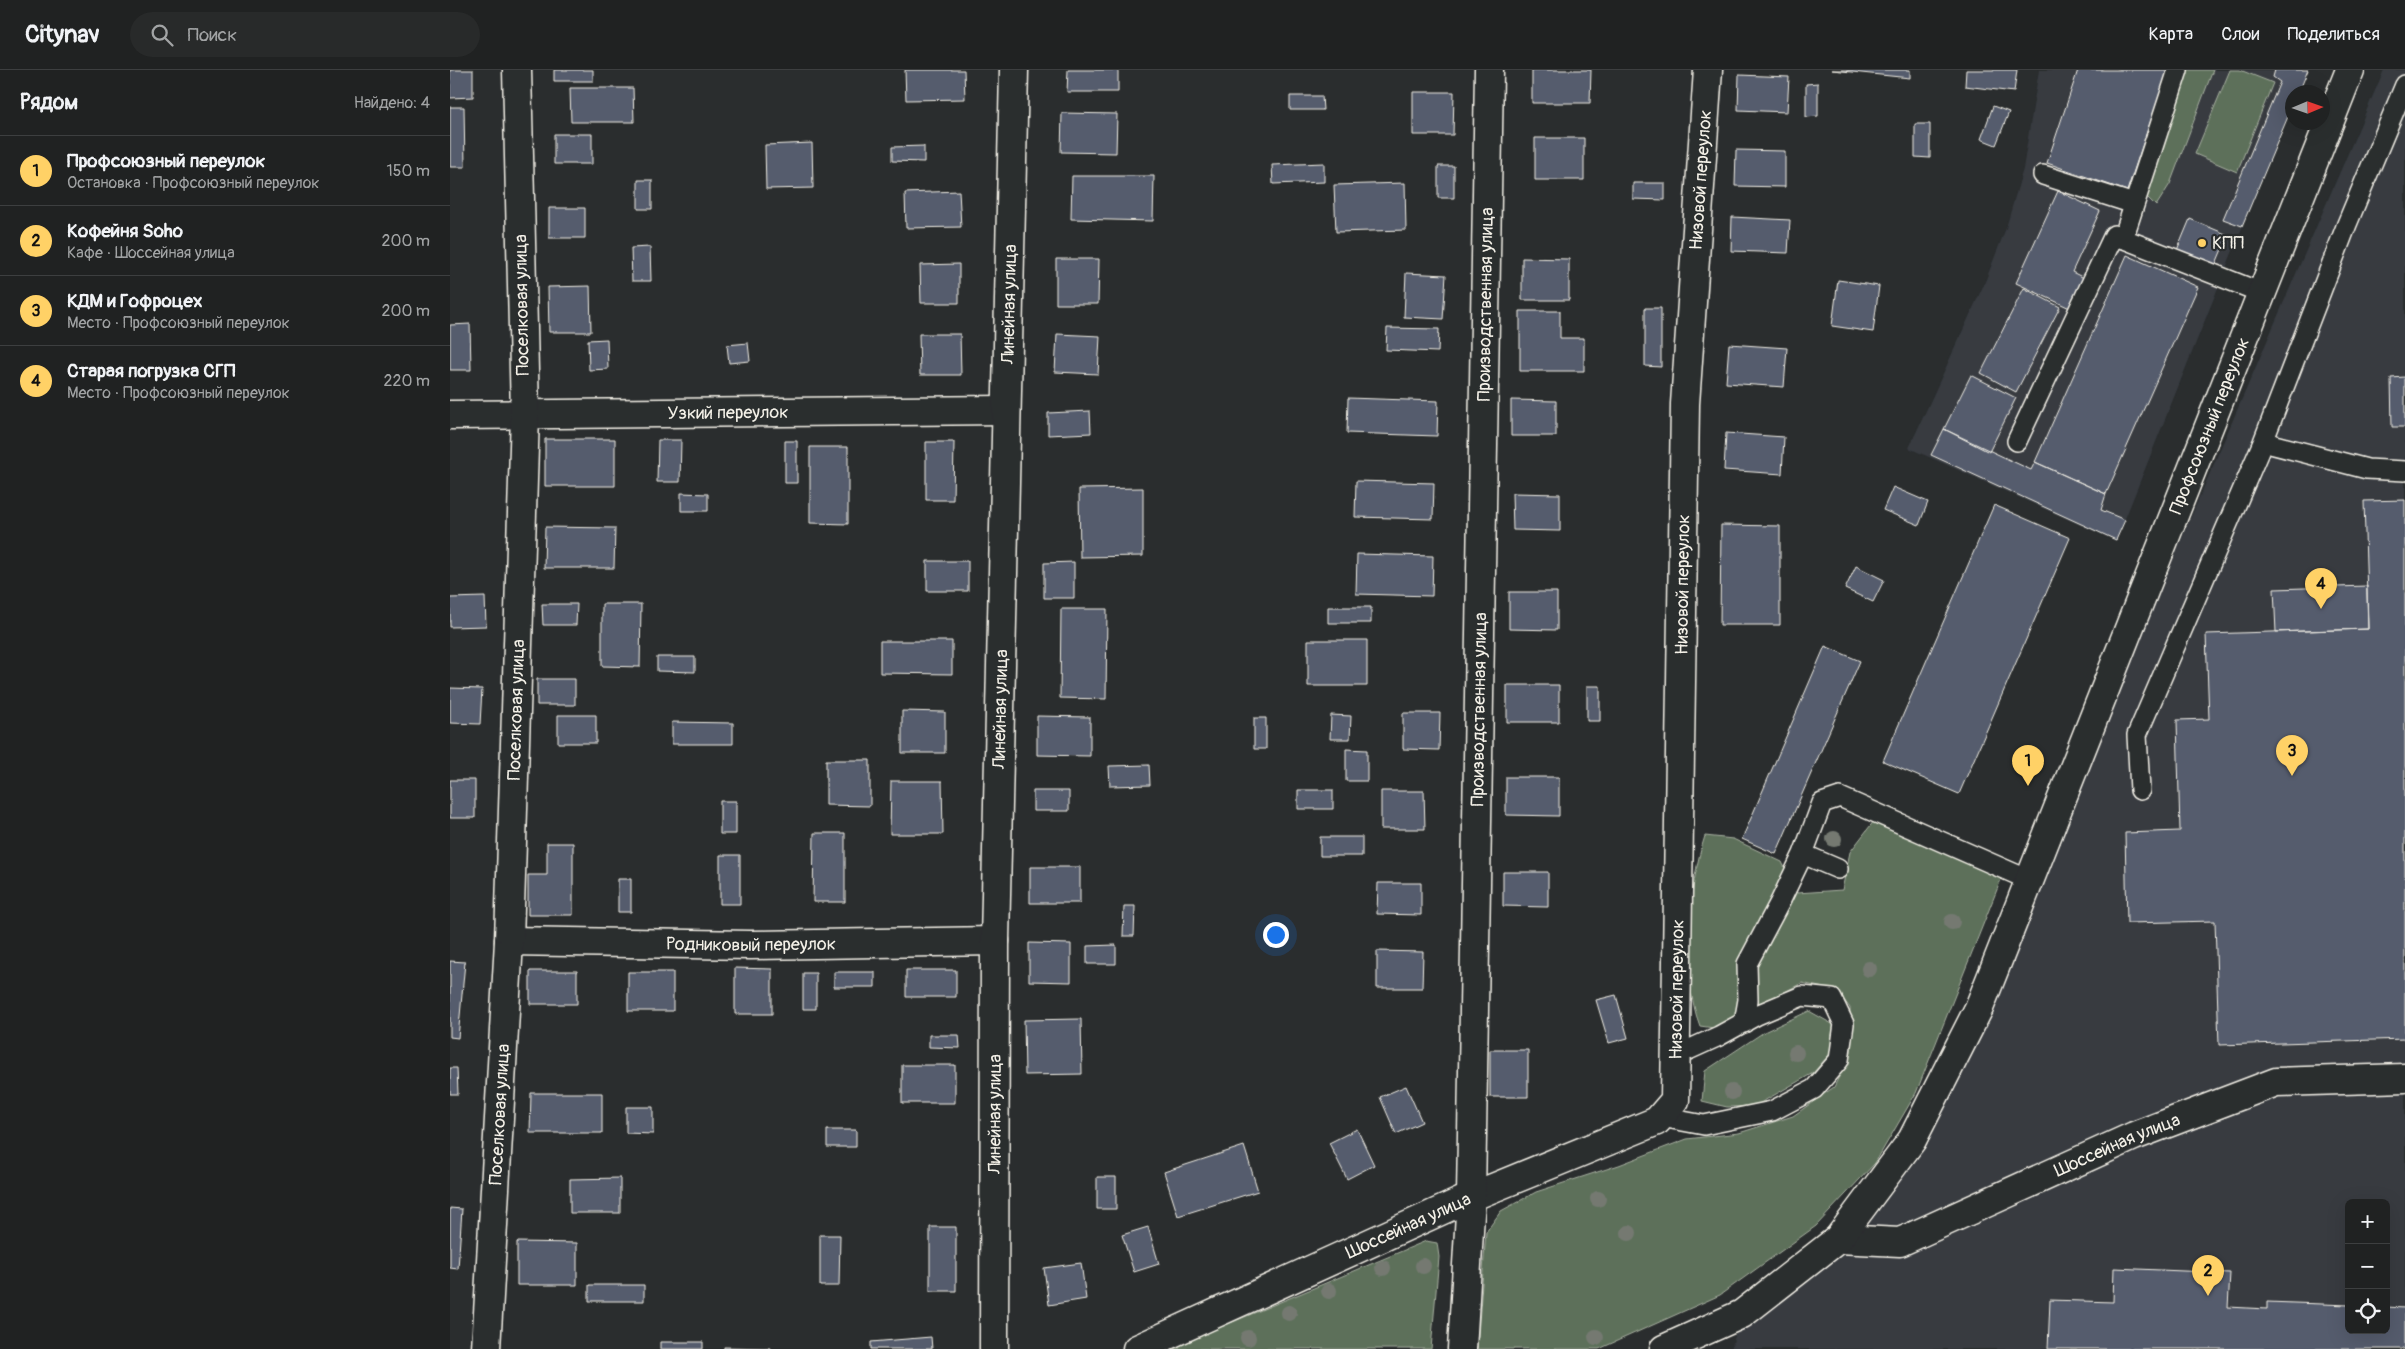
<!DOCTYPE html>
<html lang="ru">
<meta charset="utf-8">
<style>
:root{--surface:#202222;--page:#282a2a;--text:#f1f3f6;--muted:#a2a4a5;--line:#3d3f40;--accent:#ffd166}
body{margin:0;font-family:Pangolin,sans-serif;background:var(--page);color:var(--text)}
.controls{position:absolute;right:15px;bottom:15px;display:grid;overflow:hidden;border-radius:8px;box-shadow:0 5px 20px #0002}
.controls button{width:45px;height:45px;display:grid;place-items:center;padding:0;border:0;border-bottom:1px solid var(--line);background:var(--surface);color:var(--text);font:25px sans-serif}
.compass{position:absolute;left:1835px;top:15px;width:45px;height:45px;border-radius:50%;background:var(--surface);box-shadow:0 5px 20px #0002;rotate:88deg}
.you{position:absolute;left:825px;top:864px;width:18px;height:18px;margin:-12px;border:4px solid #fff;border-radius:50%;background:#1a73e8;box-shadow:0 0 0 8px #1a73e833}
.badge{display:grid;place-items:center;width:32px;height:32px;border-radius:50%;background:var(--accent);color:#111;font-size:16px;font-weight:700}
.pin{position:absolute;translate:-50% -41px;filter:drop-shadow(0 1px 2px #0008)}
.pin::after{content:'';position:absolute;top:26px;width:18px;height:15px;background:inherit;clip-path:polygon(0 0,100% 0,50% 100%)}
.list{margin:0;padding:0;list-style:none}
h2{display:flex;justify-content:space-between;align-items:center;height:65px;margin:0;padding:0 20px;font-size:21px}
h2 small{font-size:16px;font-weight:400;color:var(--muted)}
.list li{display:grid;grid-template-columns:32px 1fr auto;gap:15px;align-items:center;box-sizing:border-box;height:70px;padding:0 20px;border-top:1px solid var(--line)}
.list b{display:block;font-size:19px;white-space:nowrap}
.list p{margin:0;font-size:16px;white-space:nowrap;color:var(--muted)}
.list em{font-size:16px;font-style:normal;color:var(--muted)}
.icon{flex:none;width:28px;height:28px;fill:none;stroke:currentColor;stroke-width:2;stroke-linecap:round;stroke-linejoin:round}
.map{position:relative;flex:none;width:1955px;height:1279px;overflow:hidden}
header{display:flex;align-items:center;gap:30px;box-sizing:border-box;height:70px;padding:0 25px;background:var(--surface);border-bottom:1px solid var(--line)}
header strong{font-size:24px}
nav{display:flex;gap:28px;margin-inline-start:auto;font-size:18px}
.search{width:350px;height:45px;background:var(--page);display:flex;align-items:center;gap:12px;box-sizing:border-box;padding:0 18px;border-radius:28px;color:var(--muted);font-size:19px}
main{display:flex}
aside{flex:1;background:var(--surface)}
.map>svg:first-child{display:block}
.built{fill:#373b41;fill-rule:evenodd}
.green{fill:#5d705a;stroke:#a8b0a1}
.building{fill:#545c6d;stroke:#f4f1e8}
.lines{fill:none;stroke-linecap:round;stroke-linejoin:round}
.service-casing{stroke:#f4f1e8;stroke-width:22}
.minor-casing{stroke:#f4f1e8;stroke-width:31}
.secondary-casing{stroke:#f4f1e8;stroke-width:31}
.service{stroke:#2a2d2e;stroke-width:19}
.minor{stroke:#2a2d2e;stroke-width:28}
.secondary{stroke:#2a2d2e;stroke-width:28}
.tree{fill:#747971}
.poi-dot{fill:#ffd166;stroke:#2a2d2e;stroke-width:2}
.labels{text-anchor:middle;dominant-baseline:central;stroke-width:4.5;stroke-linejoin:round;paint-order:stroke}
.street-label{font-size:18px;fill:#f4f1e8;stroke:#2a2d2e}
.poi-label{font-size:18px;fill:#f4f1e8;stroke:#2a2d2e;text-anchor:start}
</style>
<header>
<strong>Citynav</strong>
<div class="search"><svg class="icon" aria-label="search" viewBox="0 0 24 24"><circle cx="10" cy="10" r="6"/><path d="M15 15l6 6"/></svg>Поиск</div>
<nav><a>Карта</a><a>Слои</a><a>Поделиться</a></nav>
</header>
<main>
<aside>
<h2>Рядом<small>Найдено: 4</small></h2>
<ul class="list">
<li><span class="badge">1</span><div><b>Профсоюзный переулок</b><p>Остановка · Профсоюзный переулок</p></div><em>150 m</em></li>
<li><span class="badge">2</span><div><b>Кофейня Soho</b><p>Кафе · Шоссейная улица</p></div><em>200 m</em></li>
<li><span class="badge">3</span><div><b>КДМ и Гофроцех</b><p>Место · Профсоюзный переулок</p></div><em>200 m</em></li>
<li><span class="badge">4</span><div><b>Старая погрузка СГП</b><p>Место · Профсоюзный переулок</p></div><em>220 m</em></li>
</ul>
</aside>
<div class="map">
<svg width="1955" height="1279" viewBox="0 0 1955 1279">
<rect width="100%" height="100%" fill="#2a2d2e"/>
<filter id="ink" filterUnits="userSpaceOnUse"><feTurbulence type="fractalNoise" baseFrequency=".02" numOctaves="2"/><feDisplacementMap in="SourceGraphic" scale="10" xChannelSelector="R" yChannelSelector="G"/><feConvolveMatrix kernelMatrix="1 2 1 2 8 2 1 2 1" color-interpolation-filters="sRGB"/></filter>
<g filter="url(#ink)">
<path class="built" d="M 1589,0 L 1856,0 L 1847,22 L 1842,22 L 1842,34 L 1666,471 L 1459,378 L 1535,212 L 1556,158 L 1573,99 Z
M 1934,0 L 1955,0 L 1955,1279 L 1281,1279 L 1292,1244 L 1388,1169 L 1529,938 ZM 1899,1133 L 1936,1133 L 1936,1260 L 1899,1260 Z"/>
<path class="green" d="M 1735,0 L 1763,0 L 1720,114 L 1706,136 L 1692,122 Z
M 1780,0 L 1790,0 L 1823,13 L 1787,102 L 1745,84 Z
M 1424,751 L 1552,807 L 1466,1023 L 1425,1093 L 1366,1156 L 1270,1225 L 1149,1279 L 1027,1279 L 1036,1162 L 1051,1141 L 1086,1122 L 1169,1095 L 1237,1069 L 1289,1063 L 1343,1046 L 1384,1017 L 1401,982 L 1400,938 L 1387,921 L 1352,913 L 1264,958 L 1250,956 C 1230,905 1238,818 1255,766 L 1283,769 L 1332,792 L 1347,823 L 1392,820 L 1400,782 Z
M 1359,941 L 1384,955 L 1385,978 L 1363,1003 L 1305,1036 L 1277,1037 L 1252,1031 L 1255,1001 L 1314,962 Z
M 976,1171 L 987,1173 L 989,1187 L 981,1279 L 718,1279 Z"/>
<path class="building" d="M 0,0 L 23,0 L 23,27 L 0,28 Z
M 104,0 L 143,0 L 143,11 L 104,11 Z
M 455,0 L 514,0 L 515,29 L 456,30 Z
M 618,0 L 668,0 L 668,22 L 617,22 Z
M 1082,0 L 1141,0 L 1140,33 L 1082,33 Z
M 1382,0 L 1460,0 L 1460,8 Z
M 1516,0 L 1567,0 L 1564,22 L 1515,16 Z
M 1628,0 L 1718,0 L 1677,121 L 1597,93 Z
M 1825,0 L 1858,0 L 1849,22 L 1842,22 L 1842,37 L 1792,156 L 1773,149 L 1830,12 L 1823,7 Z
M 1289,5 L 1339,7 L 1337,42 L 1288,40 Z
M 1368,13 L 1368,46 L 1356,47 L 1356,14 Z
M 120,18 L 183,18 L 184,52 L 121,52 Z
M 963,22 L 1004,22 L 1003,65 L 963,65 Z
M 840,26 L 872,26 L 873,40 L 840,40 Z
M 1543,36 L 1559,42 L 1546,75 L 1531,69 Z
M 0,37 L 14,37 L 15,97 L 0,97 Z
M 612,43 L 667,44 L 666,83 L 611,82 Z
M 1465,54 L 1480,54 L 1480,88 L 1465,87 Z
M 104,64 L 142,64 L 142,94 L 104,94 Z
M 1085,68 L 1134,68 L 1134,110 L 1085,110 Z
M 362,73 L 363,118 L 316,119 L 315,75 Z
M 474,76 L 474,92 L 442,91 L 442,77 Z
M 1286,80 L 1335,81 L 1335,117 L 1285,116 Z
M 874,93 L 874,112 L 823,114 L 822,95 Z
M 988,96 L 1004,96 L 1004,128 L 988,128 Z
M 622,106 L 704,106 L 703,151 L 621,149 Z
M 188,110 L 202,110 L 202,139 L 188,139 Z
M 955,113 L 956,160 L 886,162 L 884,115 Z
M 1183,113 L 1215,113 L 1215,130 L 1183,129 Z
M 509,121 L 511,157 L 456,158 L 455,123 Z
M 1608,121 L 1650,141 L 1622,202 L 1638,210 L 1624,240 L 1566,213 Z
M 99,138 L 135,138 L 135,168 L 99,168 Z
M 1282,147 L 1340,150 L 1338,183 L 1281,181 Z
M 1740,149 L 1778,165 L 1765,196 L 1727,180 Z
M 200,177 L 201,211 L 182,211 L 181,178 Z
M 1677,185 L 1748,217 L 1656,424 L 1585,392 Z
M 1072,188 L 1119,189 L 1119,230 L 1072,230 Z
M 606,189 L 649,189 L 648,234 L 606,234 Z
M 509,194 L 509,233 L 471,233 L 470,195 Z
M 956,203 L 996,205 L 993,249 L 954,247 Z
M 1388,210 L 1429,216 L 1423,262 L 1382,256 Z
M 140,216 L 141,262 L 99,262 L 98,217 Z
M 1574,218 L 1610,237 L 1566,322 L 1531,303 Z
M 1195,238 L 1211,238 L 1211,297 L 1195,296 Z
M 1070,241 L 1110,241 L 1110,268 L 1134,268 L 1134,301 L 1070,301 Z
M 20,254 L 21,300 L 0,300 L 0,255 Z
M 937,258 L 989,259 L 988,282 L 936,280 Z
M 469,264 L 510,264 L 511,305 L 470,305 Z
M 607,264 L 650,266 L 648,304 L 605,302 Z
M 157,269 L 158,299 L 139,300 L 138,270 Z
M 298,273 L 300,291 L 279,293 L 277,275 Z
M 1279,274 L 1337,278 L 1334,317 L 1276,313 Z
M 1521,305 L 1566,328 L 1539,382 L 1494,359 Z
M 1955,307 L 1955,357 L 1942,357 L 1941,308 Z
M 898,328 L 988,331 L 987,366 L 897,363 Z
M 1061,330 L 1106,331 L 1106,366 L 1061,366 Z
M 640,341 L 641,363 L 598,365 L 598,343 Z
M 1494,359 L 1581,400 L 1585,392 L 1656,424 L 1651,440 L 1675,450 L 1666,470 L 1481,385 Z
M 1276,363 L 1334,367 L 1332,404 L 1274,400 Z
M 95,369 L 165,369 L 165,416 L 95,416 Z
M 208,370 L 231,370 L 230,412 L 207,412 Z
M 335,371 L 347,371 L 347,413 L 335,413 Z
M 476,372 L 504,372 L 503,430 L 476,430 Z
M 360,377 L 398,377 L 398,454 L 360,453 Z
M 906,411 L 984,413 L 983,449 L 905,447 Z
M 1443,417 L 1478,432 L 1469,455 L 1433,440 Z
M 693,418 L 693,486 L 630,487 L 629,419 Z
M 231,423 L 258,424 L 258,441 L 231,441 Z
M 1062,423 L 1110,424 L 1110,461 L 1063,460 Z
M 1955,430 L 1955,969 L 1769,975 L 1765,851 L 1677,853 L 1675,763 L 1730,761 L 1727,650 L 1759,649 L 1756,564 L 1918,559 L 1914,431 Z
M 1544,435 L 1620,468 L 1509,724 L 1433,691 Z
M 1271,455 L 1330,456 L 1330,555 L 1270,555 Z
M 95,457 L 165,458 L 164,498 L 94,498 Z
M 907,484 L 983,486 L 982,526 L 906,524 Z
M 477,491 L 518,491 L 518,521 L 477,521 Z
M 624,492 L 624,528 L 594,528 L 594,493 Z
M 1406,496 L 1434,510 L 1423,532 L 1395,519 Z
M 1917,516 L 1918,559 L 1826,562 L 1824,519 Z
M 1059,522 L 1107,522 L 1107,560 L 1059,559 Z
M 35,527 L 36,556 L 0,557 L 0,528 Z
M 92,534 L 127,534 L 126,555 L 93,555 Z
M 152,534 L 191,534 L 190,597 L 152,596 Z
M 878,537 L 921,537 L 921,553 L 878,553 Z
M 611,539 L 657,539 L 656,629 L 610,628 Z
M 858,570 L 917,570 L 917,616 L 858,616 Z
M 430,571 L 502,571 L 502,604 L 430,603 Z
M 1375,576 L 1410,591 L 1326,784 L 1292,769 Z
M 207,587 L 245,587 L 245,602 L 207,601 Z
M 87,609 L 125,609 L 125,635 L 87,635 Z
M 1057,615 L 1109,615 L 1109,652 L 1057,652 Z
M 1137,616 L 1150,616 L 1150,651 L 1137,651 Z
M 0,618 L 32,619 L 30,654 L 0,653 Z
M 452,641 L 495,642 L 495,683 L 452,683 Z
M 953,643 L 990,643 L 989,680 L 953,679 Z
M 108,645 L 146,645 L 146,673 L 108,673 Z
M 881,645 L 901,646 L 900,669 L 880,669 Z
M 587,646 L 640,647 L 640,686 L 587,685 Z
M 804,648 L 816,648 L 816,679 L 804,679 Z
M 222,652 L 283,653 L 283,674 L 222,674 Z
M 896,679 L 917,680 L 917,711 L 896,711 Z
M 376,690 L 420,690 L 420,736 L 376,735 Z
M 699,695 L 700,715 L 660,716 L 659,696 Z
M 1056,707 L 1109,707 L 1109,746 L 1056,745 Z
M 0,710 L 25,710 L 25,748 L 0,748 Z
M 441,711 L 492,711 L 493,764 L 440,764 Z
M 848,720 L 883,720 L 883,739 L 848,739 Z
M 583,721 L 619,721 L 619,741 L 583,741 Z
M 931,721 L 974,721 L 975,759 L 931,759 Z
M 270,731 L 286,731 L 286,764 L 270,764 Z
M 364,763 L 395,763 L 395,832 L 363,832 Z
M 870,767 L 912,767 L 912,786 L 870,786 Z
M 97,773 L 123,773 L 123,845 L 78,845 L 78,805 L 97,805 Z
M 270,785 L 290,785 L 290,834 L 270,834 Z
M 580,797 L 630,797 L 630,833 L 580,833 Z
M 1053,802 L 1098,802 L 1098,837 L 1053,836 Z
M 168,809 L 181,809 L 181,842 L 168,842 Z
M 928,813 L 971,813 L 971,845 L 927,844 Z
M 674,836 L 685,836 L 684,866 L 673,866 Z
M 579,873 L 621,874 L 621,912 L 579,911 Z
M 666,875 L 666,894 L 637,894 L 637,876 Z
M 927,881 L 973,882 L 972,918 L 927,918 Z
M 0,891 L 15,892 L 8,968 L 0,967 Z
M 285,898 L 322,899 L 322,944 L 285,944 Z
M 456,900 L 506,900 L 506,927 L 456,927 Z
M 80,901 L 127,901 L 127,934 L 80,934 Z
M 178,902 L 223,902 L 223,941 L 178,941 Z
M 384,902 L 425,902 L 425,917 L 384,917 Z
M 353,903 L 366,903 L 366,939 L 353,939 Z
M 1166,925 L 1178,968 L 1159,973 L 1146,930 Z
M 631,949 L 632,1004 L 575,1005 L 574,950 Z
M 479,965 L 509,965 L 510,978 L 479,977 Z
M 1040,980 L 1078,980 L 1078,1027 L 1040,1027 Z
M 452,995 L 505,995 L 505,1033 L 452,1033 Z
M 0,998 L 7,998 L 8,1024 L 0,1024 Z
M 956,1016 L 972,1052 L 946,1064 L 930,1027 Z
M 81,1023 L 152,1023 L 152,1063 L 80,1063 Z
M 176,1037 L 203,1037 L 203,1064 L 176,1063 Z
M 907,1059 L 924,1095 L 897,1109 L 879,1073 Z
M 377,1060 L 406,1060 L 406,1077 L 377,1077 Z
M 794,1076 L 808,1121 L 728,1146 L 714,1102 Z
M 647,1107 L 666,1107 L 666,1139 L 647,1139 Z
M 170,1108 L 170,1143 L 120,1143 L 120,1109 Z
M 0,1138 L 12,1139 L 8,1199 L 0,1198 Z
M 480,1157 L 506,1157 L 506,1221 L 480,1221 Z
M 698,1157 L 709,1194 L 684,1202 L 672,1165 Z
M 370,1165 L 390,1165 L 389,1216 L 370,1216 Z
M 67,1172 L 127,1173 L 127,1215 L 67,1215 Z
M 631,1193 L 636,1229 L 599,1235 L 594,1198 Z
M 1664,1198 L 1780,1203 L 1778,1237 L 1817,1239 L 1817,1232 L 1899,1235 L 1899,1260 L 1936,1260 L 1936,1237 L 1955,1238 L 1955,1279 L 1598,1279 L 1600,1230 L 1663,1232 Z
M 139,1215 L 194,1215 L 194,1231 L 139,1231 Z
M 481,1267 L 482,1279 L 421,1279 L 421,1272 Z
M 210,1272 L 253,1272 L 253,1279 L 210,1279 Z
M 274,1277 L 320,1278 L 320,1279 L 274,1279 Z"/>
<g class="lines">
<defs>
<path id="service" d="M 1593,105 L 1684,134
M 1673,169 L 1728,0
M 1567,371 L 1664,165 L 1812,223
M 1813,372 L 1917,399 L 1955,401
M 1690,720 L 1687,665 L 1813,372 L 1897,154 L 1955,15
M 1353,784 L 1388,799
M 1294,953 L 1298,930 L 1297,894 L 1330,832 L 1353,784 L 1372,733 L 1390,727 L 1579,810
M 1211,1047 L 1254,1055 L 1322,1041 L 1364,1019 L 1389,990 L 1394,954 L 1382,929 L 1352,926 L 1307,945 L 1269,966 L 1225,986"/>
<g id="minor">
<path id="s1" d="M 0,345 L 556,340"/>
<path id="s2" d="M 59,871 L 300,875 L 545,871"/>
<path id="s3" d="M 1388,1169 L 1450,1172 L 1684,1066 L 1826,1012 L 1955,1008"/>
<path id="s4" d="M 36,1279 L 59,871 L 75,344 L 67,0"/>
<path id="s5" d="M 544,1279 L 545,871 L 564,0"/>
<path id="s6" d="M 687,1279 L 1021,1127 L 1207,1051 L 1225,1030 L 1235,334 L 1258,0"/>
<path id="s7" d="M 1012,1279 L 1021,1127 L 1039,0"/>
</g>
<g id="secondary">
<path id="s8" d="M 1214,1279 L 1292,1244 L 1388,1169 L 1462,1070 L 1529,938 L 1900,0"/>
</g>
</defs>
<use href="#service" class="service-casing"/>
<use href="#minor" class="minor-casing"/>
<use href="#secondary" class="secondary-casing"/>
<use href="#service" class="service"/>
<use href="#minor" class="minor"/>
<use href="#secondary" class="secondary"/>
</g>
<g class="tree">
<circle cx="1384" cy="769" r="8"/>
<circle cx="1502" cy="852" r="8"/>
<circle cx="1419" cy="899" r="8"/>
<circle cx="1346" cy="983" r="8"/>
<circle cx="1282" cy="1022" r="8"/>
<circle cx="1148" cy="1129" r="8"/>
<circle cx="1179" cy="1163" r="8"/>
<circle cx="973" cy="1196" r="8"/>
<circle cx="933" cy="1198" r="8"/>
<circle cx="879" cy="1221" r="8"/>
<circle cx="839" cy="1243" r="8"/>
<circle cx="1146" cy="1267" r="8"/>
<circle cx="798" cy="1268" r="8"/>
</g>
</g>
<circle class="poi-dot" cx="1752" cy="173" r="5"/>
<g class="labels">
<g class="street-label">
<text stroke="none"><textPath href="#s6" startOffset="1516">Низовой переулок</textPath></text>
<text transform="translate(72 235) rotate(-91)">Поселковая улица</text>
<text stroke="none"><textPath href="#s5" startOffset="1045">Линейная улица</textPath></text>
<text stroke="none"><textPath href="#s7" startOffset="1045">Производственная улица</textPath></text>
<text stroke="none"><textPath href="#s1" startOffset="278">Узкий переулок</textPath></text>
<text stroke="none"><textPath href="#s8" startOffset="1105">Профсоюзный переулок</textPath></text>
<text stroke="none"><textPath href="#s6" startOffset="1111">Низовой переулок</textPath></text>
<text stroke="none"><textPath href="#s5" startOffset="640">Линейная улица</textPath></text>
<text stroke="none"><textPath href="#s4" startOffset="640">Поселковая улица</textPath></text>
<text stroke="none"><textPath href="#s7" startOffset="640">Производственная улица</textPath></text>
<text stroke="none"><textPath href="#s2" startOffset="242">Родниковый переулок</textPath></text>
<text stroke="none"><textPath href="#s6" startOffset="706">Низовой переулок</textPath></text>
<text stroke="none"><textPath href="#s4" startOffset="235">Поселковая улица</textPath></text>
<text stroke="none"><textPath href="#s5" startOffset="235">Линейная улица</textPath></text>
<text stroke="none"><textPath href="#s3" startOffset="300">Шоссейная улица</textPath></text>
<text stroke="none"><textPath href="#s6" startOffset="298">Шоссейная улица</textPath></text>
</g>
<g class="poi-label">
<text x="1762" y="173">КПП</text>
</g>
</g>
</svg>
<div class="controls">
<button>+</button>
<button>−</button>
<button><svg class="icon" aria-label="locate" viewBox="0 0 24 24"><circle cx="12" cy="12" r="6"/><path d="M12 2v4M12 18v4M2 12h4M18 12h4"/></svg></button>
</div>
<svg class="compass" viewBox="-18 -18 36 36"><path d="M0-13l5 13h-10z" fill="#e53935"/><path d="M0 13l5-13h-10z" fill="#a2a4a5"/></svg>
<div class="you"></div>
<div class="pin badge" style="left:1578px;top:716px">1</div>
<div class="pin badge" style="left:1758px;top:1226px">2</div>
<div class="pin badge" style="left:1842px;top:706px">3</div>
<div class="pin badge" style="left:1871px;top:539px">4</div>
</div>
</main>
